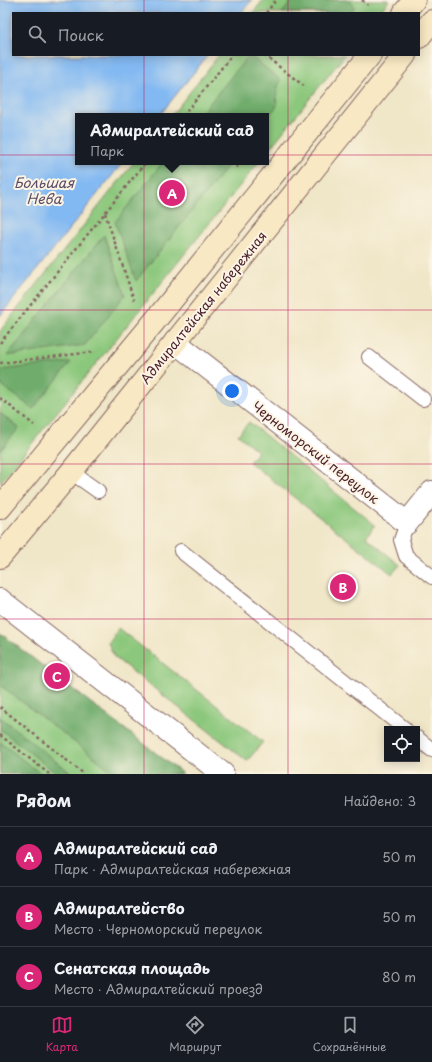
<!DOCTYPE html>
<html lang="ru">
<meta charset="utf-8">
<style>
:root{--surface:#171b24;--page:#242831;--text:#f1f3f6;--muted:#9ea1a6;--line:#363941;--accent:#db2777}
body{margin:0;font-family:"Playpen Sans",sans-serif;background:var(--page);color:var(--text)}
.controls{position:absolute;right:12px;bottom:12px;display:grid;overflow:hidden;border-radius:0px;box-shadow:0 2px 10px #0003}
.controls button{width:36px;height:36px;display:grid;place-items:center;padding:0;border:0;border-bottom:1px solid var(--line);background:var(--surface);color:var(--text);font:20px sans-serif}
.you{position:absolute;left:232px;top:391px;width:14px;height:14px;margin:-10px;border:3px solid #fff;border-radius:50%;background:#1a73e8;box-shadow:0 0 0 6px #1a73e833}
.badge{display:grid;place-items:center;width:26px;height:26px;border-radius:50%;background:var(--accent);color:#fff;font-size:13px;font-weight:700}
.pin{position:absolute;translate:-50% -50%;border:2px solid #fff;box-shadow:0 1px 4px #0006}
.popup{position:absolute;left:75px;top:113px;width:194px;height:52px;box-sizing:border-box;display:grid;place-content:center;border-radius:0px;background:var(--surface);filter:drop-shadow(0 1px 3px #0005);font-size:13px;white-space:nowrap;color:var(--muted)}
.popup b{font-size:15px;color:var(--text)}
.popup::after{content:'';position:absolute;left:50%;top:100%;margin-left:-8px;border:8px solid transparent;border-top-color:var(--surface)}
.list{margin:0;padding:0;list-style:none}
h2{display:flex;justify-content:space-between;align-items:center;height:52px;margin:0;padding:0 16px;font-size:17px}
h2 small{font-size:13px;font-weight:400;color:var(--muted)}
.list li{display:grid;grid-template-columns:26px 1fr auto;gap:12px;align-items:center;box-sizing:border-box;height:60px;padding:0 16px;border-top:1px solid var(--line)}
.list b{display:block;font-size:15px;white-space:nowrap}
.list p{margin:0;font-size:13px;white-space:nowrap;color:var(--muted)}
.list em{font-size:13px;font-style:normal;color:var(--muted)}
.icon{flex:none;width:22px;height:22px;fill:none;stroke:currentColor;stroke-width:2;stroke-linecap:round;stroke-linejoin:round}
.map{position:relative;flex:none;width:432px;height:774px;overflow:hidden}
.search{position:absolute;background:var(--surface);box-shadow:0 2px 10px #0003;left:12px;right:12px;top:12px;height:44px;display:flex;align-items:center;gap:10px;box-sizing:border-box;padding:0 14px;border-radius:0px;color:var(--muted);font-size:15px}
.sheet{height:232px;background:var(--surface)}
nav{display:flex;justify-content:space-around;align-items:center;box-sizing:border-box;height:56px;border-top:1px solid var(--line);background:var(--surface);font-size:11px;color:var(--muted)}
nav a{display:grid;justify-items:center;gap:2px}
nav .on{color:var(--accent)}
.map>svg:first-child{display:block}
.green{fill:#8bc77c;stroke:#6a7354}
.forest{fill:#70ac6c;stroke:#5d664c}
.water{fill:#83b9f2;stroke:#666c8e}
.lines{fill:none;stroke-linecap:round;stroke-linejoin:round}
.lane-casing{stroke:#846562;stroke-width:16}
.street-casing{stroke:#846562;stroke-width:24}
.secondary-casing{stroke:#846562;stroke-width:24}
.path{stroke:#846562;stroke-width:2.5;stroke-dasharray:3 3;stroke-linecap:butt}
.lane{stroke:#fff;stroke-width:14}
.street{stroke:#fff;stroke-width:22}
.secondary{stroke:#f8e8c3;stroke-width:22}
.grid{fill:none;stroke:#c2185b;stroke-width:1;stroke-opacity:0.55}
.labels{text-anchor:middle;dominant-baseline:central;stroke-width:4;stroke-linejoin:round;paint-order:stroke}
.street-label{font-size:13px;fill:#4a1f2b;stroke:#fcf5e5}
.water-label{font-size:14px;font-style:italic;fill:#5b4d67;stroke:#fcf5e5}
</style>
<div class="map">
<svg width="432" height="774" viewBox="0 0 432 774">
<rect width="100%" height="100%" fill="#fcf5e5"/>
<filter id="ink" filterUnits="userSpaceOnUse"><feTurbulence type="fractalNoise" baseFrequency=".025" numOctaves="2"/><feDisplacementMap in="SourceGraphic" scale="8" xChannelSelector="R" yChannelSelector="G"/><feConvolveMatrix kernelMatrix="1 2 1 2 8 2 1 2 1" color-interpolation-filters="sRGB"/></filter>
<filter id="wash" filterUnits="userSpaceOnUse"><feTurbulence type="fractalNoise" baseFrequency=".012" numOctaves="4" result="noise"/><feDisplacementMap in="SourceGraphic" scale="16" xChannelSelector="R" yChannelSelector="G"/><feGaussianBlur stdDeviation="0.9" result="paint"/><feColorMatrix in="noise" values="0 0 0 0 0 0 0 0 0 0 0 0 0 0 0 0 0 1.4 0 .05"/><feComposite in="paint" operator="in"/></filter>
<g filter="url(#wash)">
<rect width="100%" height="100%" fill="#f0e6c8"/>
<path class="green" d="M 263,0 L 389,0 L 379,13 L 253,13 Z
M 219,55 L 345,55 L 266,153 L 266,116 L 171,116 Z
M 134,162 L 259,162 L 0,483 L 0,331 Z
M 249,422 L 375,525 L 366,537 L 400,565 L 392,574 L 249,462 L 258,451 L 238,435 Z
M 118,628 L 263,742 L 247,761 L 114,657 L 108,642 Z
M 0,633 L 183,774 L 0,774 Z"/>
<path class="forest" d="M 293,0 L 348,0 L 355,6 L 350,13 L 282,13 Z
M 249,55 L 281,80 C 276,89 276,96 277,106 L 266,119 L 266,116 L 199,116 Z
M 163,162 L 220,162 L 227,167 L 136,281 L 115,222 Z
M 104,235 L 125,295 L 85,345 L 7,356 Z
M 71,362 L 33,409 L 0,384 L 0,370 Z
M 0,413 L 19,428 L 0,451 Z
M 0,633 L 183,774 L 116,774 L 0,685 Z
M 0,717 L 72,774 L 57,774 L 0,729 Z
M 0,742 L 41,774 L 0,774 Z"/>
<path class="water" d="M 0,0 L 252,0 L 241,13 L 13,13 L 13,55 L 208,55 L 159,116 L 78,116 L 78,162 L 123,162 L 0,316 Z"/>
</g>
<g filter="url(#ink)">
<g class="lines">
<defs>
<path id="lane" d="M 369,357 L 423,399
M 71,472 L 98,491
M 407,523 L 401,540 L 406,556 L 432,577
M 181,551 L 405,729
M 417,738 L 432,750"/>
<path id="street" d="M 175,342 L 407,523 L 432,492
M 0,600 L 223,774"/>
<path id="secondary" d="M 404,13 L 414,0
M 419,37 L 432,21
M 0,508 L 154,322 L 370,55
M 0,557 L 71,472 L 405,55"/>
</defs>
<use href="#lane" class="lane-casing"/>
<use href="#street" class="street-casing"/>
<use href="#secondary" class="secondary-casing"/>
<path class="path" d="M 362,0 L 368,5
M 266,13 L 276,0
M 264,55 L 304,86
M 183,116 L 232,55
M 231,162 L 240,169
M 105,213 L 134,300
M 0,343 L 146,162
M 0,363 L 93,352
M 0,398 L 34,425
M 0,707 L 84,774
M 0,735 L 49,774"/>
<use href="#lane" class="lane"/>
<use href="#street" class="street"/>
<use href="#secondary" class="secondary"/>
</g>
</g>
<path class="grid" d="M 144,0 L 144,13M 288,0 L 288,13M 144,55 L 144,774M 288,55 L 288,774M 0,155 L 432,155M 0,310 L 432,310M 0,464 L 432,464M 0,619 L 432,619"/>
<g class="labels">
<g class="street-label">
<text transform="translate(203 307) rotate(-51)">Адмиралтейская набережная</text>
<text transform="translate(316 452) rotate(38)">Черноморский переулок</text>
</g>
<g class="water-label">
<text x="44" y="182">Большая<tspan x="44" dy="16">Нева</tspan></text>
</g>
</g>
</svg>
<div class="controls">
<button><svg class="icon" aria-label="locate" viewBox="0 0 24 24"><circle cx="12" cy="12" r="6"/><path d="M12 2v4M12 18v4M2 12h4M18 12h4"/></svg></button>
</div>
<div class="you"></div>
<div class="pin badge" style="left:172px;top:193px">A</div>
<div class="popup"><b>Адмиралтейский сад</b>Парк</div>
<div class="pin badge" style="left:343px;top:587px">B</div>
<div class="pin badge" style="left:57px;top:676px">C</div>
<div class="search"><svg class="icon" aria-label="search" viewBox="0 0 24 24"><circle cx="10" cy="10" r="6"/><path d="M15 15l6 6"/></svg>Поиск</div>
</div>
<section class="sheet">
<h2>Рядом<small>Найдено: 3</small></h2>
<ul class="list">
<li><span class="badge">A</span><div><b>Адмиралтейский сад</b><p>Парк · Адмиралтейская набережная</p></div><em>50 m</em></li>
<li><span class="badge">B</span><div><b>Адмиралтейство</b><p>Место · Черноморский переулок</p></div><em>50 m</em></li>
<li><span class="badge">C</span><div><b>Сенатская площадь</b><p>Место · Адмиралтейский проезд</p></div><em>80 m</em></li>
</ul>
</section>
<nav>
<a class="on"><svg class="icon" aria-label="map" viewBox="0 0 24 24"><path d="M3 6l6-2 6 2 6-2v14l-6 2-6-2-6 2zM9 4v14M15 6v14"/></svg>Карта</a>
<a><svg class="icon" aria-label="directions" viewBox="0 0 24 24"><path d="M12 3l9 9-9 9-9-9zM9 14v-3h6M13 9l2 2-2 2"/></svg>Маршрут</a>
<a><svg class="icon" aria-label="saved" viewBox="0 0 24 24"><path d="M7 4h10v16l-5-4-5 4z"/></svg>Сохранённые</a>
</nav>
